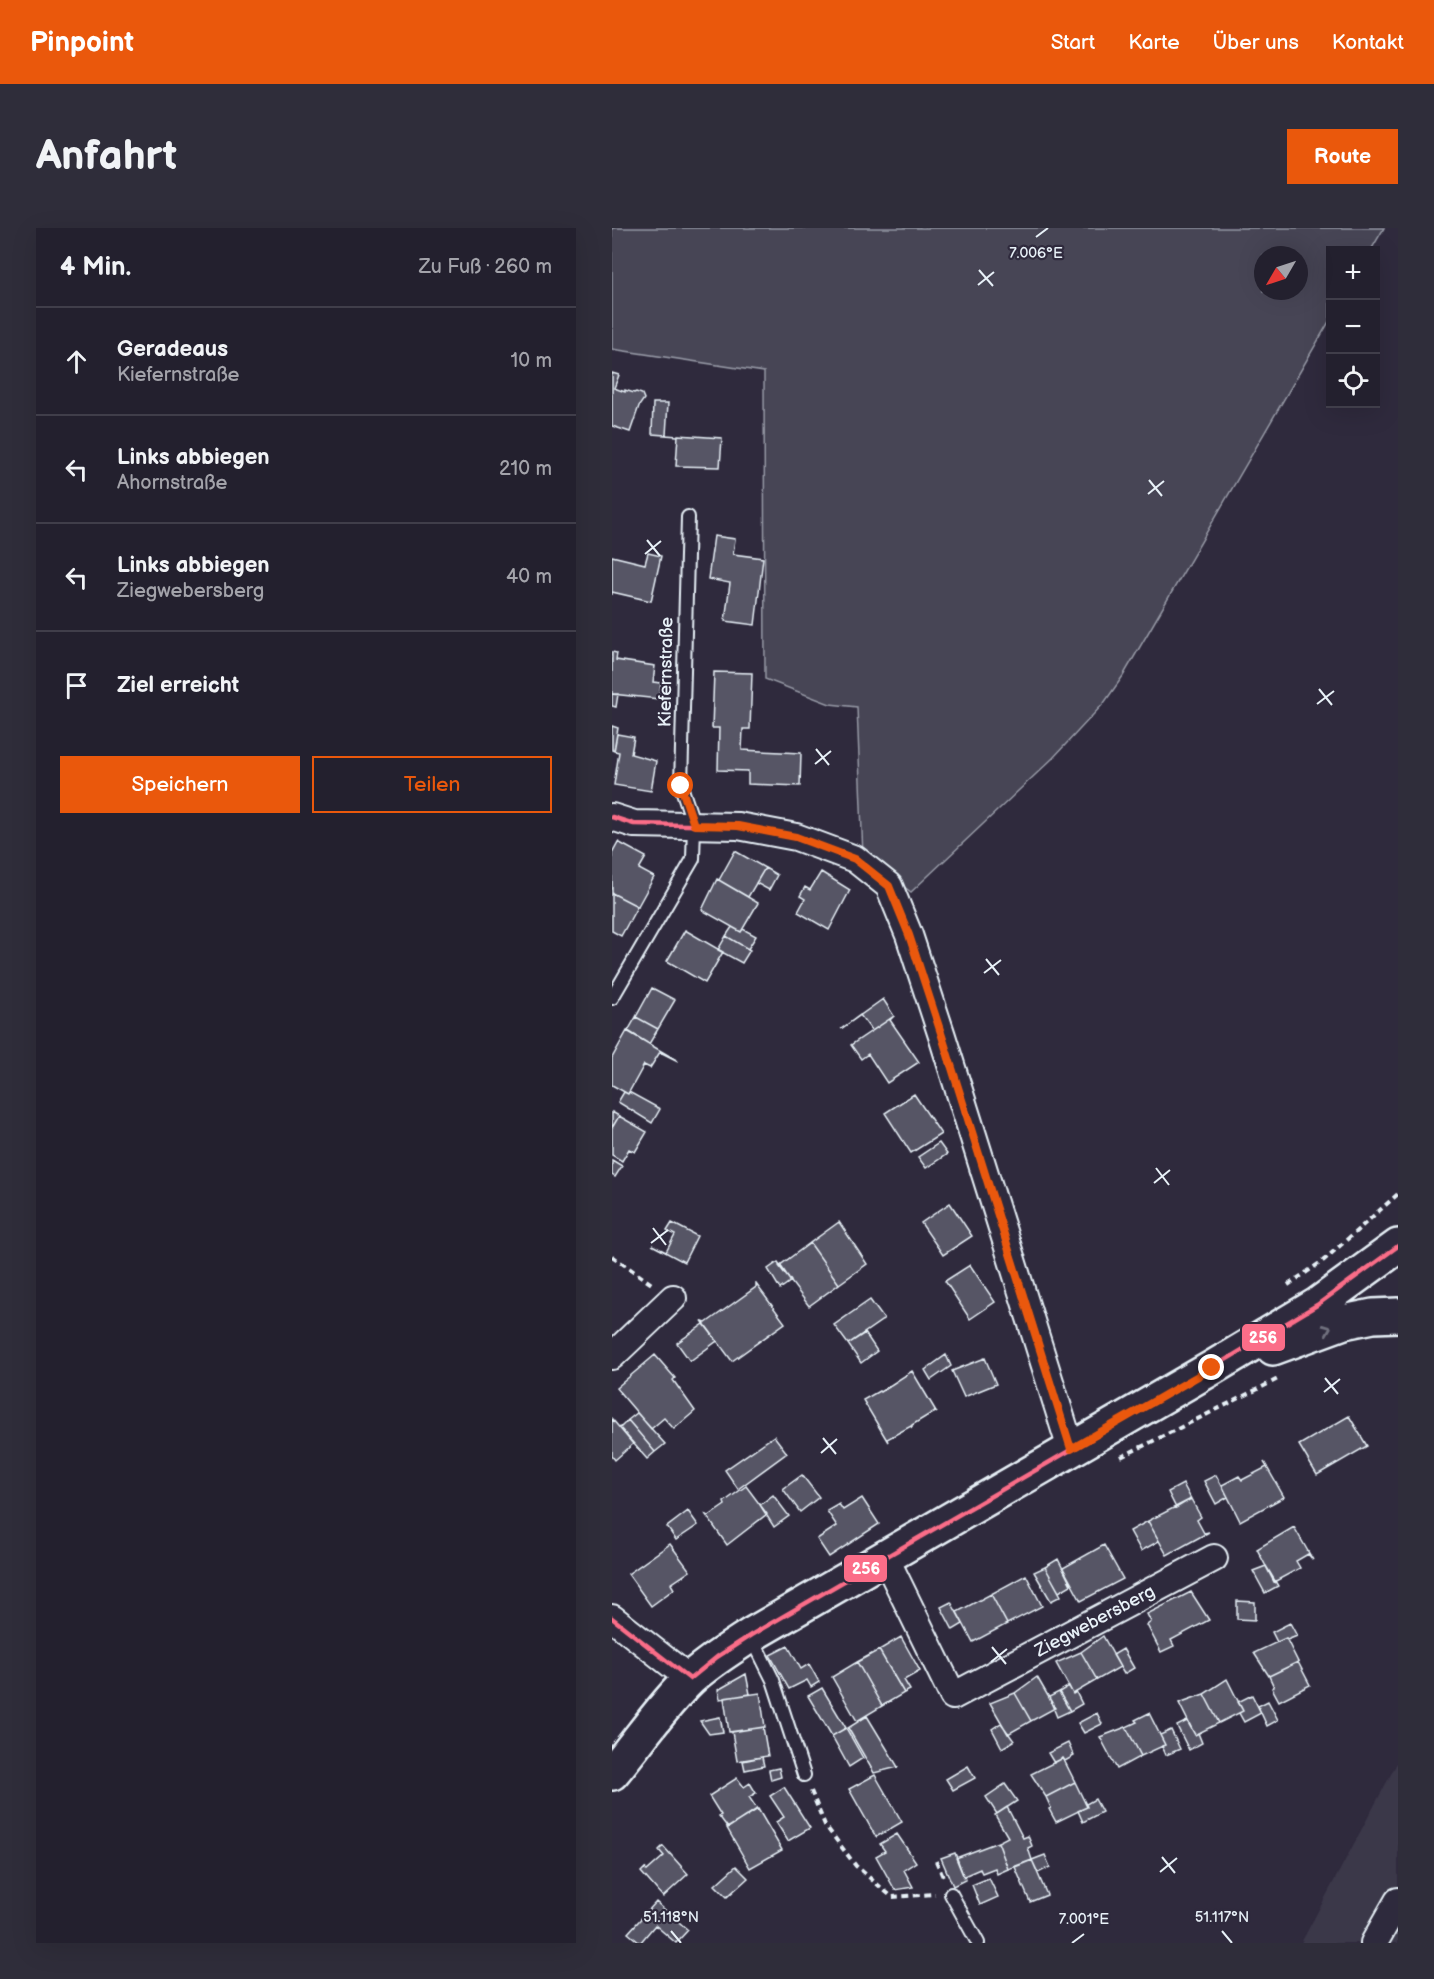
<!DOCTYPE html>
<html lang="de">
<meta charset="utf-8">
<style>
:root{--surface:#23202e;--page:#2f2d3a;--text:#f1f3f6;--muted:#a3a3aa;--line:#403e4a;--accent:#ea580c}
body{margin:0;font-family:"Balsamiq Sans",sans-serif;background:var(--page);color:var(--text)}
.controls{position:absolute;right:18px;top:18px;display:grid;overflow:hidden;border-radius:0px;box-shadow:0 6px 24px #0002}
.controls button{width:54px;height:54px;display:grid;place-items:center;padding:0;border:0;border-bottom:2px solid var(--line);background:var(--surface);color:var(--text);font:30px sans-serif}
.compass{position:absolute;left:642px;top:18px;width:54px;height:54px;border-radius:50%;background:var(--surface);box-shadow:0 6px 24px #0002;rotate:231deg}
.stop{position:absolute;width:18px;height:18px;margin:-14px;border:4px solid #ea580c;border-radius:50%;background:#fff}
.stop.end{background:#ea580c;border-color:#fff;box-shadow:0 2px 6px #0008}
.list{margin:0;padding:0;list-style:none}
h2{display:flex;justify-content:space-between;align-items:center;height:78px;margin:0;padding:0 24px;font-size:26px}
h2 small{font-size:20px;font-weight:400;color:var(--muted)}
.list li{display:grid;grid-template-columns:39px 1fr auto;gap:18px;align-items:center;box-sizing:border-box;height:108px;padding:0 24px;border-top:2px solid var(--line)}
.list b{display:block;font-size:22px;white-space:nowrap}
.list p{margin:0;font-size:20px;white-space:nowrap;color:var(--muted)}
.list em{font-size:20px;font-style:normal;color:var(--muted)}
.actions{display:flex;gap:12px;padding:18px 24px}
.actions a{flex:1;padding:14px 0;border:2px solid var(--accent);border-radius:0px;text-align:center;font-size:21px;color:var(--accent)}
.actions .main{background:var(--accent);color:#fff}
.icon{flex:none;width:33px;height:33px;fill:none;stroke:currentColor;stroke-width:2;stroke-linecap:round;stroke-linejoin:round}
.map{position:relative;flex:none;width:786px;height:1715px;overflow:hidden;border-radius:0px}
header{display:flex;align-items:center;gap:36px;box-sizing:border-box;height:84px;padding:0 30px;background:var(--accent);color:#fff}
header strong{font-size:28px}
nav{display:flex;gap:33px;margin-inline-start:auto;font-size:21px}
.intro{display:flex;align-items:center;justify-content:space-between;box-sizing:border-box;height:144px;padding:0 36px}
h1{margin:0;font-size:42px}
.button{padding:15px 27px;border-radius:0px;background:var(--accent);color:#fff;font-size:21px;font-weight:700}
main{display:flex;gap:36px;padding:0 36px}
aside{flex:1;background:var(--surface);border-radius:0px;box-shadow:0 6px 24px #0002}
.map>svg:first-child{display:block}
.built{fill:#3b3749}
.green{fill:#464455;stroke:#979aa6;stroke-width:1.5;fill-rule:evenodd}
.building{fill:#575565;stroke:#e8f1f8;stroke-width:1.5}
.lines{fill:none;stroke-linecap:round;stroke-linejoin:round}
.lane-casing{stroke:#e8f1f8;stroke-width:16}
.street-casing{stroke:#e8f1f8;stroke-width:30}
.secondary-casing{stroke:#e8f1f8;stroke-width:38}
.path{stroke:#e8f1f8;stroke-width:4;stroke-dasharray:6 4.5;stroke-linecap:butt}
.lane{stroke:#2f2a3d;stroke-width:12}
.street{stroke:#2f2a3d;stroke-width:26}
.secondary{stroke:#2f2a3d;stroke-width:33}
.bus-1-casing{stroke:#2f2a3d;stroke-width:9}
.bus-1{stroke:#fb6d88;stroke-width:4.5}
.oneway{stroke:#70707e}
.route{stroke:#ea580c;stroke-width:8}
.ticks{fill:none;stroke:#e8f1f8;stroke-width:2}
.labels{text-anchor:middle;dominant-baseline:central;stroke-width:4.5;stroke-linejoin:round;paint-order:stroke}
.street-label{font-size:18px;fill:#e8f1f8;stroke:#2f2a3d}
.ticks-label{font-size:15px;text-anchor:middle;fill:#e8f1f8;stroke:#2f2a3d;stroke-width:4.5;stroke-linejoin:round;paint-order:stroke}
.line-badge{stroke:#2f2a3d;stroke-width:2}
.badge-label{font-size:16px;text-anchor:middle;font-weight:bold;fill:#fff}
</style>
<header>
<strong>Pinpoint</strong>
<nav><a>Start</a><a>Karte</a><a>Über uns</a><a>Kontakt</a></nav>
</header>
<div class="intro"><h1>Anfahrt</h1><a class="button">Route</a></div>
<main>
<aside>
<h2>4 Min.<small>Zu Fuß · 260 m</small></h2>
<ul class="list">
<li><svg class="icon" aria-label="ahead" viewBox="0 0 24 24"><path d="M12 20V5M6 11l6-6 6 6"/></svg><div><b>Geradeaus</b><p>Kiefernstraße</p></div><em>10 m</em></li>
<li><svg class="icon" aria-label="left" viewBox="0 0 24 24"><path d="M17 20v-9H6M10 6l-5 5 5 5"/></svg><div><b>Links abbiegen</b><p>Ahornstraße</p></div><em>210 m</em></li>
<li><svg class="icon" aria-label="left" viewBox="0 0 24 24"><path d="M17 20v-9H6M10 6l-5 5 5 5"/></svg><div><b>Links abbiegen</b><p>Ziegwebersberg</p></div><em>40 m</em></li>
<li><svg class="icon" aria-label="arrive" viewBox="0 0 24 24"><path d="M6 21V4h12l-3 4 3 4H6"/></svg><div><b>Ziel erreicht</b></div></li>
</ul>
<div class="actions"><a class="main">Speichern</a><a>Teilen</a></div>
</aside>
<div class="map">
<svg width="786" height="1715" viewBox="0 0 786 1715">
<rect width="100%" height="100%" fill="#2f2a3d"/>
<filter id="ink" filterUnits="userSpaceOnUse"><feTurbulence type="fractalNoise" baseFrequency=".0167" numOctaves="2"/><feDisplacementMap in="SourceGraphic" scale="12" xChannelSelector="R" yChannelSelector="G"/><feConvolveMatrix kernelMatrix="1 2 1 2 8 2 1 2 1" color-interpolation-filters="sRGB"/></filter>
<g filter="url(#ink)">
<path class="built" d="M 786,1533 L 786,1715 L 689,1715 Z"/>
<path class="green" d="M 0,0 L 772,0 L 759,22 L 718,22 L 718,92 L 511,448 L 492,475 L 441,530 L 299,664 L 251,628 L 245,479 L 218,476 L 153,451 L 152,144 L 0,121 ZM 651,27 L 687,27 L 687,63 L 651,63 Z"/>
<path class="building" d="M 0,145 L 7,147 L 2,160 L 13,164 L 13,162 L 22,165 L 24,164 L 30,166 L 32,171 L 27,178 L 18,204 L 0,198 Z
M 41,175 L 56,175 L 54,207 L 66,208 L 40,206 Z
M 66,207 L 110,210 L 108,239 L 64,238 Z
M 102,308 L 123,311 L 121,326 L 151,330 L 143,397 L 113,393 L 118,355 L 96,351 Z
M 36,325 L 49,328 L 39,373 L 0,364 L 0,367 L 0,328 L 33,336 Z
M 0,424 L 5,425 L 4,432 L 43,438 L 41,454 L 49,455 L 47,471 L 0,466 Z
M 102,444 L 140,445 L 138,501 L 131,501 L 130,522 L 189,525 L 188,558 L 136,556 L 136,543 L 106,542 L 107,500 L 100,500 Z
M 0,466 L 6,466 L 4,479 L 0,478 Z
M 0,498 L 6,500 L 2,523 L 0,522 Z
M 5,506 L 22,509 L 19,526 L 44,533 L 39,563 L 2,557 L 7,524 L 2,523 Z
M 6,614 L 34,629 L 27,641 L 42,649 L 26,678 L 27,679 L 0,665 L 0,625 Z
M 123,623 L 153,640 L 136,669 L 105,651 L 107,652 Z
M 153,640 L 165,647 L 157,662 L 144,655 Z
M 209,644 L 238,662 L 217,702 L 186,684 L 193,671 L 188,668 L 193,659 L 198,662 Z
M 105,651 L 146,675 L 129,704 L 90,682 Z
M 0,665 L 27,679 L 25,679 L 9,708 L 0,703 Z
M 120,699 L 129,704 L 131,701 L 144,708 L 136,721 L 114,708 Z
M 73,702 L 111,724 L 93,755 L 55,733 Z
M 114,708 L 138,722 L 130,735 L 106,722 Z
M 40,760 L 63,772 L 46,801 L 24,789 Z
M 271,771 L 282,788 L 260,803 L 248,787 L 229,801 Z
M 282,788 L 278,792 L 307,834 L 275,855 L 256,826 L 249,831 L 239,817 Z
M 24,789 L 46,801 L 37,816 L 16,803 Z
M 15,803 L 66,833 L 48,824 L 38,840 L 32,837 L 16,866 L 0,857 L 0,830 Z
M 12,864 L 16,866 L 17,864 L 48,881 L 40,895 L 6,874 Z
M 302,866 L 329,906 L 299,925 L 273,885 Z
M 0,884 L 7,888 L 0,900 Z
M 7,888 L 35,904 L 23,924 L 17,921 L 10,933 L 0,927 L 0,900 Z
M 327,915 L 335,926 L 314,940 L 306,929 Z
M 0,932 L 10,938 L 3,949 L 0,947 Z
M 338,975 L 360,1008 L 331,1027 L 309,995 Z
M 227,994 L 255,1036 L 227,1056 L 198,1015 Z
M 60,995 L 85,1008 L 72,1034 L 40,1017 L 54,1024 L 63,1007 L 55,1003 Z
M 198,1015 L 227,1056 L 197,1078 L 167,1038 Z
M 166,1034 L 179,1053 L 168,1061 L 156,1041 Z
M 358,1037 L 383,1074 L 358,1091 L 333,1053 Z
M 144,1056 L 173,1095 L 120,1133 L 91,1094 L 94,1095 L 144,1059 Z
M 258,1072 L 272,1091 L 236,1116 L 222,1097 Z
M 92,1096 L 105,1113 L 78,1133 L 65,1115 Z
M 253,1105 L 265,1123 L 249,1135 L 236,1116 Z
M 43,1127 L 63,1150 L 61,1152 L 83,1183 L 62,1201 L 52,1190 L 39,1201 L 4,1160 Z
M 334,1127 L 339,1138 L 319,1152 L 313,1142 Z
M 373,1130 L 384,1156 L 352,1169 L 340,1143 Z
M 300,1143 L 325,1185 L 323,1183 L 300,1197 L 300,1200 L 299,1198 L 275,1211 L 276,1214 L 251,1172 L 267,1163 L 268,1164 Z
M 25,1185 L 53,1216 L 43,1224 L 16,1192 Z
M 737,1188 L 755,1218 L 705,1247 L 687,1217 Z
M 0,1191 L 21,1216 L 3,1232 L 0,1228 Z
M 16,1192 L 43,1224 L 35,1231 L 8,1200 Z
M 162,1208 L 175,1225 L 126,1261 L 113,1242 Z
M 652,1234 L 672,1269 L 628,1293 L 610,1257 L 627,1248 L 630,1252 L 655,1239 Z
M 190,1247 L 207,1269 L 188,1284 L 171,1261 Z
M 604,1247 L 616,1269 L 604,1276 L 592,1253 Z
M 571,1256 L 579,1271 L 564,1280 L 556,1264 Z
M 134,1258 L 155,1286 L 115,1317 L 94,1287 L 97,1288 L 113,1277 L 112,1274 Z
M 161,1267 L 177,1288 L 162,1299 L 148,1277 Z
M 250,1270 L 267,1296 L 217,1329 L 205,1311 L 225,1298 L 215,1283 L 227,1276 L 231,1282 Z
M 579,1271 L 589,1289 L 585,1292 L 592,1305 L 597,1304 L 555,1327 L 536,1293 Z
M 76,1283 L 86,1297 L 64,1312 L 55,1299 Z
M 536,1293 L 547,1313 L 529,1323 L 518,1303 Z
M 682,1299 L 701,1332 L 696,1326 L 684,1333 L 688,1340 L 662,1354 L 645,1321 Z
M 58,1316 L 78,1343 L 59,1356 L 62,1361 L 39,1378 L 16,1346 Z
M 492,1317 L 511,1351 L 469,1373 L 451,1340 Z
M 446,1331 L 459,1357 L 447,1364 L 433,1339 Z
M 654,1338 L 666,1358 L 653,1365 L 641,1343 Z
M 433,1339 L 449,1368 L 439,1373 L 422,1344 Z
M 414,1347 L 430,1378 L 395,1396 L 379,1366 Z
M 579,1364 L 597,1392 L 559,1412 L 562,1418 L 549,1424 L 535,1397 L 539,1394 L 535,1386 Z
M 379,1366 L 395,1396 L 361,1414 L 345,1384 Z
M 625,1373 L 643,1374 L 643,1392 L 625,1391 Z
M 339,1374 L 351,1396 L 341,1402 L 329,1379 Z
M 678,1395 L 685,1408 L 675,1412 L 674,1410 L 665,1414 L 660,1404 Z
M 491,1408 L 508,1439 L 485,1452 L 469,1424 Z
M 289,1409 L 308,1443 L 292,1452 L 298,1462 L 292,1465 L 267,1422 Z
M 674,1410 L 686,1434 L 657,1448 L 642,1425 Z
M 176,1418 L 189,1441 L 197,1436 L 207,1454 L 199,1459 L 195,1452 L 177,1461 L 158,1427 Z
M 511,1421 L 522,1440 L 512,1446 L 501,1427 Z
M 267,1422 L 292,1465 L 270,1478 L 245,1434 Z
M 469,1424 L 485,1452 L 461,1466 L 444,1435 Z
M 245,1434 L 270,1478 L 245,1493 L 220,1449 Z
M 686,1434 L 698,1457 L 667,1473 L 660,1460 L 662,1459 L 657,1448 Z
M 134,1446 L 138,1466 L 108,1471 L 106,1462 Z
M 425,1449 L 443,1480 L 419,1493 L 403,1465 Z
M 615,1451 L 631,1483 L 607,1495 L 592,1466 Z
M 457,1458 L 461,1466 L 464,1464 L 470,1476 L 458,1483 L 447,1464 Z
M 210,1460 L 234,1500 L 220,1508 L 196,1468 Z
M 447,1464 L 458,1483 L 445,1489 L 437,1469 Z
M 148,1465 L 153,1499 L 117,1504 L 112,1470 Z
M 403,1465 L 419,1493 L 396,1506 L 378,1475 Z
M 592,1466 L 607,1495 L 583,1507 L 567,1475 Z
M 640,1467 L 649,1485 L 632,1494 L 627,1485 L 631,1483 L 626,1474 Z
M 656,1473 L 666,1492 L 655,1498 L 646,1478 Z
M 485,1485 L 490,1496 L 472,1505 L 466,1495 Z
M 537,1485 L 553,1517 L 529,1528 L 514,1499 L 525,1494 L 523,1492 Z
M 255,1488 L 286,1539 L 262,1545 L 236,1500 Z
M 108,1489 L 111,1504 L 97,1506 L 88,1493 Z
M 575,1493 L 583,1507 L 586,1505 L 590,1515 L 577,1522 L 565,1498 Z
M 389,1495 L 402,1513 L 390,1520 L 380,1501 Z
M 151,1499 L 156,1528 L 125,1533 L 120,1504 Z
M 514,1499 L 529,1528 L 505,1541 L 488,1509 Z
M 234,1500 L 251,1530 L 237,1539 L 220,1508 Z
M 559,1502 L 568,1521 L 554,1527 L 550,1518 L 553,1517 L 548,1507 Z
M 456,1515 L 462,1528 L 453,1533 L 451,1530 L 442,1535 L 436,1525 Z
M 150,1529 L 152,1538 L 133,1542 L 131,1533 Z
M 451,1530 L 463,1554 L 434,1569 L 419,1546 Z
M 356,1538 L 363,1550 L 341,1562 L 334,1551 Z
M 167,1540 L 169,1549 L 159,1552 L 157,1542 Z
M 263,1547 L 290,1594 L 264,1609 L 237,1561 Z
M 125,1550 L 132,1559 L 138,1555 L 144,1565 L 137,1569 L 145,1581 L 116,1600 L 107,1588 L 109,1587 L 97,1568 Z
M 463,1554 L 475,1579 L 444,1594 L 437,1581 L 439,1580 L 434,1569 Z
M 393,1556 L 405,1573 L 385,1586 L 374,1569 Z
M 172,1559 L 198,1600 L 176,1613 L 164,1594 L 172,1589 L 158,1568 Z
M 483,1571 L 490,1584 L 471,1594 L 466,1583 L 475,1579 L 474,1576 Z
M 395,1579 L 411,1610 L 416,1608 L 420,1618 L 416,1620 L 420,1632 L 396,1641 L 386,1614 L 396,1609 L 383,1587 Z
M 146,1581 L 170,1622 L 138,1640 L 115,1600 Z
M 285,1606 L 304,1634 L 292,1642 L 301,1659 L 283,1662 L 264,1628 L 273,1623 L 268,1616 Z
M 386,1614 L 396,1641 L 385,1646 L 383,1640 L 370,1645 L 368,1641 L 352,1648 L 353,1652 L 344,1630 Z
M 51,1618 L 76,1646 L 51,1669 L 29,1644 L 33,1640 L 35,1643 L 52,1628 L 47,1622 Z
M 343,1625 L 353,1652 L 341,1658 L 329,1630 Z
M 433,1627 L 438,1639 L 426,1645 L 420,1632 Z
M 420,1632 L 435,1667 L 418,1674 L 403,1639 Z
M 124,1638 L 136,1650 L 115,1669 L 103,1657 Z
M 377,1650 L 386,1669 L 368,1677 L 360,1657 Z
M 44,1674 L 76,1702 L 64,1715 L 43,1697 L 28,1715 L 16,1705 Z"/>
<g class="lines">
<defs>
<path id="lane" d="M 0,770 L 81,631 L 82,597 L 69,558 L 76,289
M 139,1408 L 161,1452 L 192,1547
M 339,1666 L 366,1715"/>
<path id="street" d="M 0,589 L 22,596 L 126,598 L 184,609 L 243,631 L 277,658 L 297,707 L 330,808 L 459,1221
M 0,1128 L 61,1070
M 273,1329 L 341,1468 L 602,1330
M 0,1390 L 78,1451
M 762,1715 L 786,1673"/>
<path id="secondary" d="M 661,1120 L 732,1094 L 761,1088 L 786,1087
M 0,1545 C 26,1514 49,1479 78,1451 C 96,1434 118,1421 139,1407 L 600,1140 L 705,1077 L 786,1018"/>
</defs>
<use href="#lane" class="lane-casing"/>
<use href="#street" class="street-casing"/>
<use href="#secondary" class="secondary-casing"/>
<path class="path" d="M 0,1028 L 41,1057
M 676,1057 L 712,1032 L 786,966
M 509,1229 L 668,1150
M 199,1563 L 213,1597 L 244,1638 L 280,1669 L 323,1666
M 324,1633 L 332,1651"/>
<use href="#lane" class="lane"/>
<use href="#street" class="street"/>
<use href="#secondary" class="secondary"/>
<defs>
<path id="bus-1" d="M 0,589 L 22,596 L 126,598 L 184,609 L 243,631 L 277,658 L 297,707 L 330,808 L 459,1221
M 0,1390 L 78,1451
M 78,1451 L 105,1429 L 139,1407 L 600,1140 L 705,1077 L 786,1018"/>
</defs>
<use href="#bus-1" class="bus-1-casing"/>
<use href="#bus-1" class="bus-1"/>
</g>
<defs><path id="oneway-chevron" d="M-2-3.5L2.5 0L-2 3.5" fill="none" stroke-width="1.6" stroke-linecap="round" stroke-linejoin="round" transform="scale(1.5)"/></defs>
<use class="oneway" href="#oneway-chevron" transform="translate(715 1101) rotate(-22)"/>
</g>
<g class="lines" filter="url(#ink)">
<path class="route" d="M 69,558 L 82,597 L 126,598 L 184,609 L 243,631 L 277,658 L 297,707 L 330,808 L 459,1221 L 600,1140"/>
</g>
<path class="ticks" d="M 424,9 L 436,0M 367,42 L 381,58M 366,57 L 382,44M 537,252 L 550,268M 536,266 L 552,253M 35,312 L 48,328M 33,326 L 49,313M 707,461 L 720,477M 705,476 L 722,463M 204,521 L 217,537M 203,536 L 219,523M 374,731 L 387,747M 372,745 L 389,732M 544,940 L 557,957M 542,955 L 558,942M 41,1000 L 54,1017M 39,1015 L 56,1002M 713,1150 L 726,1166M 712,1164 L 728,1151M 211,1210 L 224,1226M 209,1225 L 225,1211M 380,1419 L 394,1436M 379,1434 L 395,1421M 550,1629 L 563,1645M 548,1644 L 565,1630M 59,1703 L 69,1715M 610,1703 L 620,1715M 460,1715 L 472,1706"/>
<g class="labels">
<g class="street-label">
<text transform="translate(54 444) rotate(-89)">Kiefernstraße</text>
<text transform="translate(483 1393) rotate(-28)">Ziegwebersberg</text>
</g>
</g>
<g class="ticks-label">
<text x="424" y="30">7.006°E</text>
<text x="59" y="1694">51.118°N</text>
<text x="610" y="1694">51.117°N</text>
<text x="472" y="1696">7.001°E</text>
</g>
<g class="line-badge">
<rect x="629" y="1095" width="45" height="29" rx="6" fill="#fb6d88"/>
<rect x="231" y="1326" width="45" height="29" rx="6" fill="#fb6d88"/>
</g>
<g class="badge-label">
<text x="651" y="1115">256</text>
<text x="254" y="1346">256</text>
</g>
</svg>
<div class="controls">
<button>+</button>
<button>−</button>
<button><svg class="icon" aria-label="locate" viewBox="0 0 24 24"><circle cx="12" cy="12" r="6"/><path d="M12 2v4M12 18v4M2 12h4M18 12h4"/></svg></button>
</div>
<svg class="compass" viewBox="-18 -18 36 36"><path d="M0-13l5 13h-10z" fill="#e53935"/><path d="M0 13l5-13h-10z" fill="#a3a3aa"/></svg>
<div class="stop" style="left:69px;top:558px"></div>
<div class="stop end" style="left:600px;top:1140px"></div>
</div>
</main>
